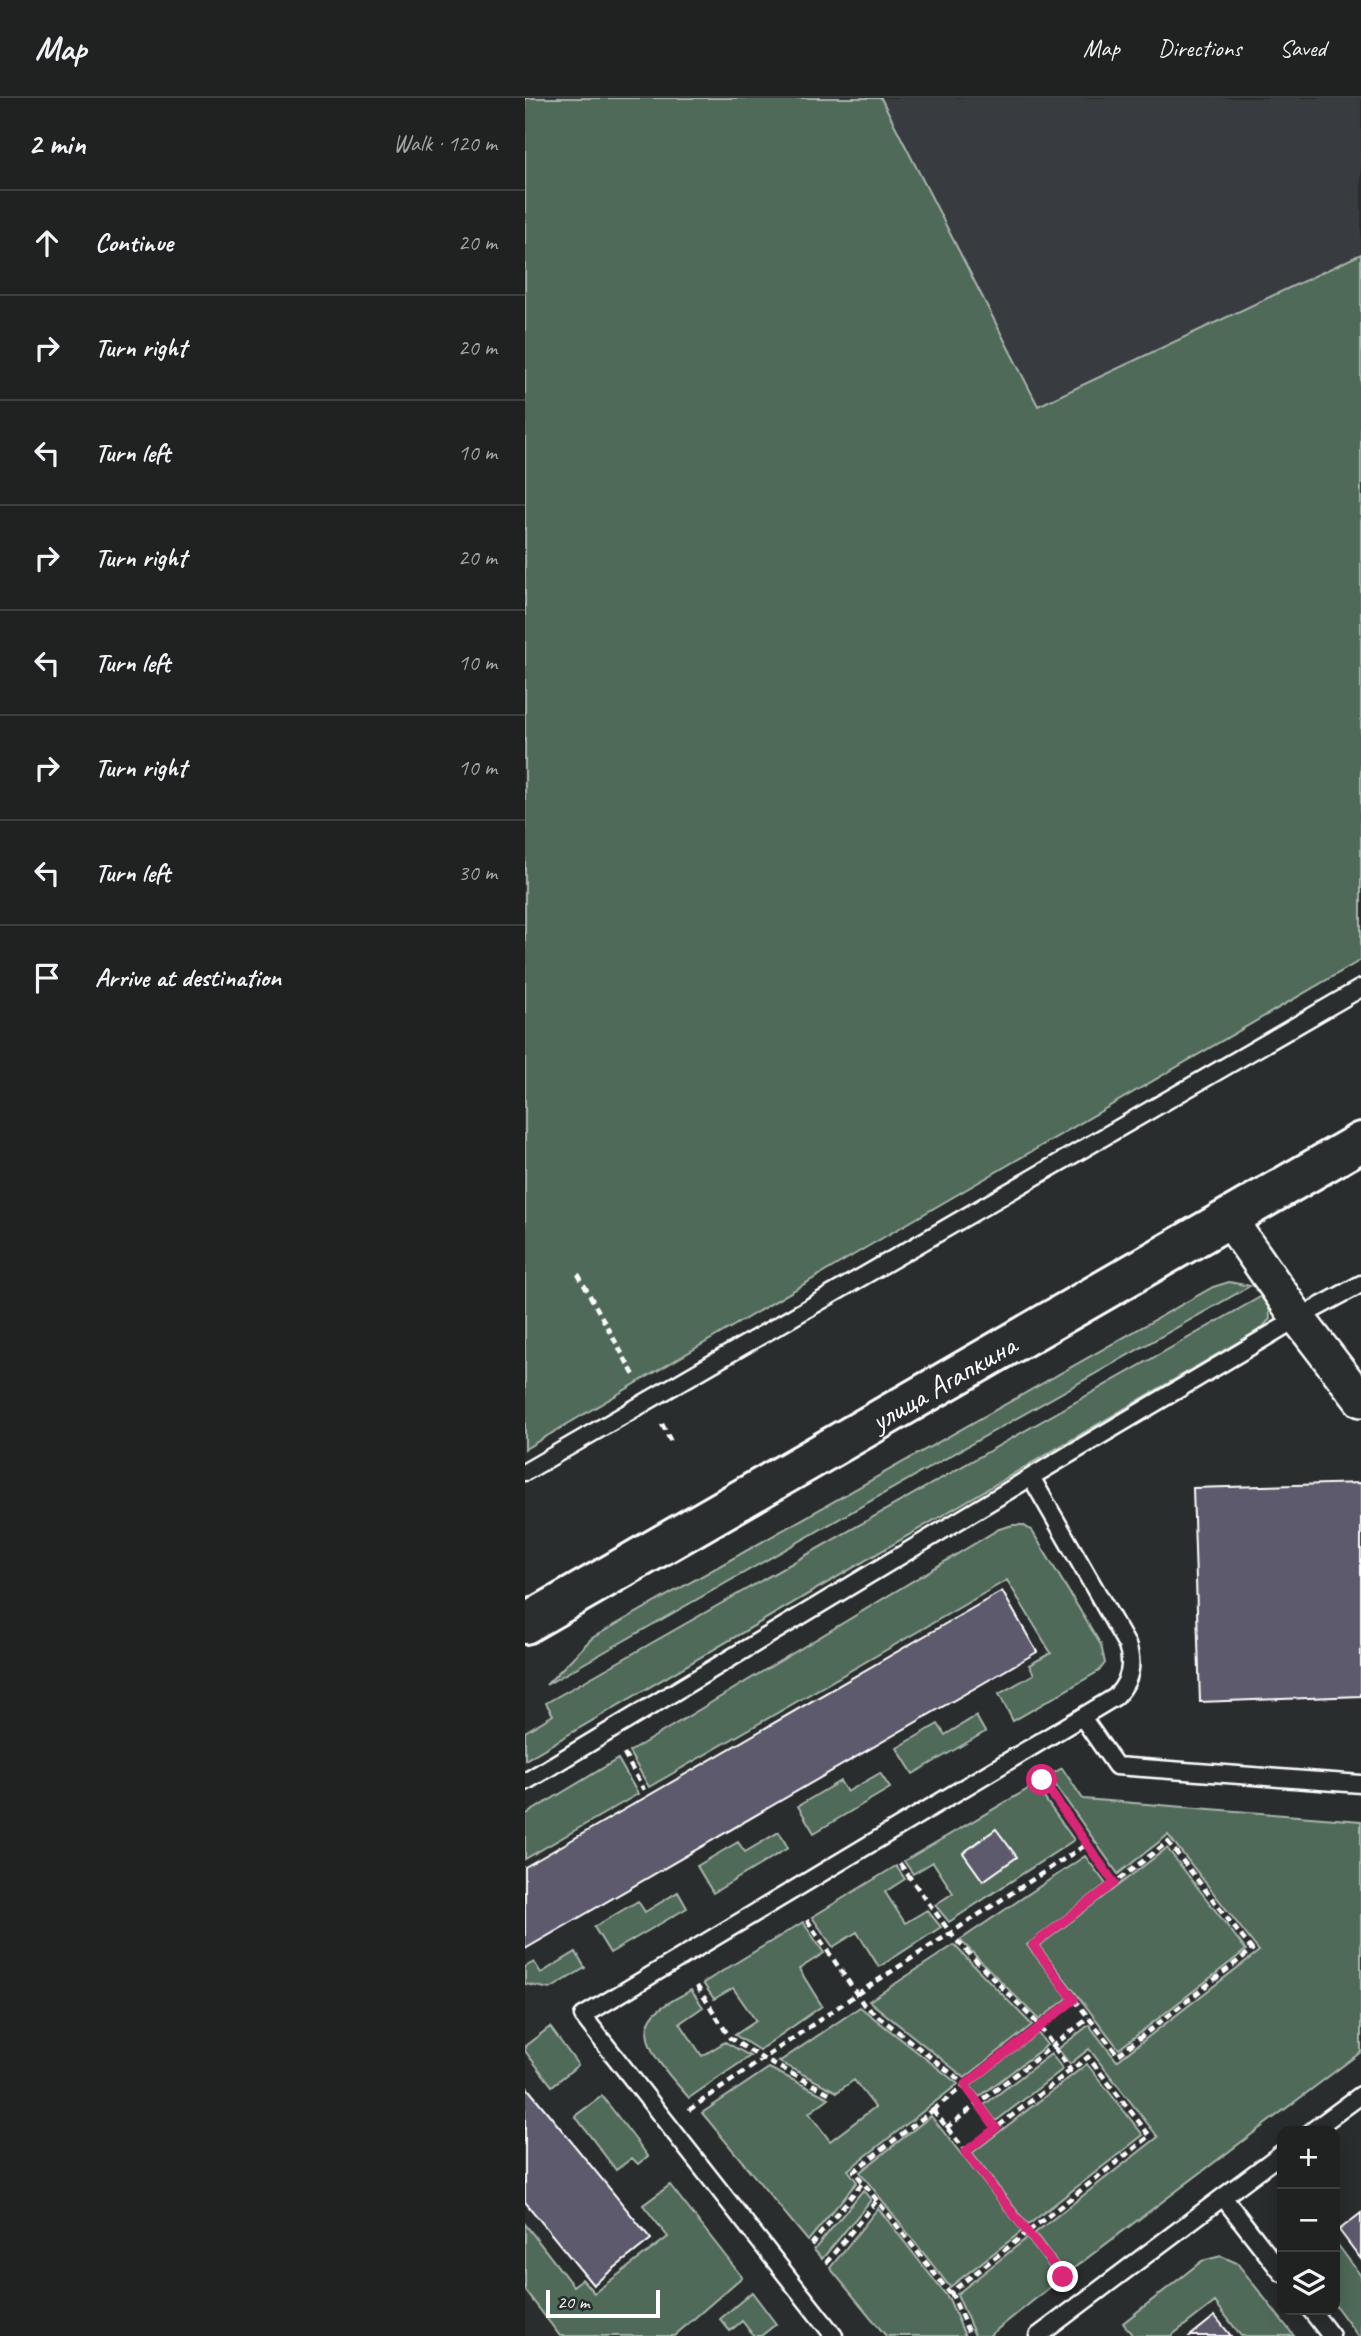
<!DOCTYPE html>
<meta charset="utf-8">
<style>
:root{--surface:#202222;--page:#282a2a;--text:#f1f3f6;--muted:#a2a4a5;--line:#3d3f40}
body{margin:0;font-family:Caveat,sans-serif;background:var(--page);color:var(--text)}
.controls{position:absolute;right:21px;bottom:21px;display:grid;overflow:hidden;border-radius:14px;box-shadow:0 4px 18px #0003}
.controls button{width:63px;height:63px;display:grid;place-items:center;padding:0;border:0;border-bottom:2px solid var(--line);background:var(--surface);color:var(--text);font:35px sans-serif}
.scale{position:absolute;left:21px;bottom:18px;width:114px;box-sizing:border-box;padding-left:7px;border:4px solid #fff;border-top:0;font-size:19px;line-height:24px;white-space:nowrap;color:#fff;-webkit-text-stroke:5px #2a2d2e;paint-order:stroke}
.stop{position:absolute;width:21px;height:21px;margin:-16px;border:5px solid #db2777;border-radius:50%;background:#fff}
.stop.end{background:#db2777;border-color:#fff;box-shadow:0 2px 7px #0008}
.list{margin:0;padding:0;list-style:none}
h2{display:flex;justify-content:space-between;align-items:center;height:91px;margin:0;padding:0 28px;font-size:30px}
h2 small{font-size:23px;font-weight:400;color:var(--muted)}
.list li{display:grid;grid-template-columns:46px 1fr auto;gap:21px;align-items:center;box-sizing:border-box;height:105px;padding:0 28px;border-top:2px solid var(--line)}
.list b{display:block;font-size:26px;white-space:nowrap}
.list em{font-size:23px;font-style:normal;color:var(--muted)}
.icon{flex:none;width:38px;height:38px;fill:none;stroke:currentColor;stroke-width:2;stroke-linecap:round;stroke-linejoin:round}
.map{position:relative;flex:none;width:836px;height:2238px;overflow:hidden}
header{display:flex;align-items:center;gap:42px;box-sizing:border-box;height:98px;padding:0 35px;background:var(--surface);border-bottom:2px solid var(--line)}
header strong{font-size:33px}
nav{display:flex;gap:38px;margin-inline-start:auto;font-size:24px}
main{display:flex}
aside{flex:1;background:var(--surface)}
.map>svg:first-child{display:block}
.built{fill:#393a41}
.green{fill:#506b59;stroke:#a8b5ac;stroke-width:2}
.building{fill:#5c5a6c;stroke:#fff;stroke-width:2}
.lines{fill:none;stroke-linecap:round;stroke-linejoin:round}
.service-casing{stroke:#fff;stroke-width:21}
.minor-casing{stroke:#fff;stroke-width:38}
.secondary-casing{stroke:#fff;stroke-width:44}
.path{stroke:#fff;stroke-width:4.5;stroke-dasharray:7 5;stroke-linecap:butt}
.service{stroke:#2a2d2e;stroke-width:16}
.minor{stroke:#2a2d2e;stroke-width:33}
.secondary{stroke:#2a2d2e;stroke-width:38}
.route{stroke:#db2777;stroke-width:9}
.labels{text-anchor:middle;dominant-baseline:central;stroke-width:5;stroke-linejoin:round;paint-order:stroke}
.street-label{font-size:30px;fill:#fff;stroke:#2a2d2e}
</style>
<header>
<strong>Map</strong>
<nav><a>Map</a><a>Directions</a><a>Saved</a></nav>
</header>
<main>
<aside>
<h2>2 min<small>Walk · 120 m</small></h2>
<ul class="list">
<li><svg class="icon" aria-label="ahead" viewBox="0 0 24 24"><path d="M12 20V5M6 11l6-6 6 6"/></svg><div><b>Continue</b></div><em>20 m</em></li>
<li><svg class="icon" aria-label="right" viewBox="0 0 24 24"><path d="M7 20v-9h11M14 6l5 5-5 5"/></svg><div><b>Turn right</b></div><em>20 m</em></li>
<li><svg class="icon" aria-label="left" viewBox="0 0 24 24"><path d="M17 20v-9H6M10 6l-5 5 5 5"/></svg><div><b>Turn left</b></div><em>10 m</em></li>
<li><svg class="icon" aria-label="right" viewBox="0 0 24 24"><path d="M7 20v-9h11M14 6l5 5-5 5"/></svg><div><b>Turn right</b></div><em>20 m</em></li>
<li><svg class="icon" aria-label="left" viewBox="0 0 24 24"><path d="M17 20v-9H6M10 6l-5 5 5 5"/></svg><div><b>Turn left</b></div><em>10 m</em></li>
<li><svg class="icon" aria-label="right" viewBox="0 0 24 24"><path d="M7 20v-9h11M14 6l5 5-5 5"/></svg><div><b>Turn right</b></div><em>10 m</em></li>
<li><svg class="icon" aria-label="left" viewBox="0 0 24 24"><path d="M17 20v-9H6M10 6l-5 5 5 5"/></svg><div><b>Turn left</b></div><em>30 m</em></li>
<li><svg class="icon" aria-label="arrive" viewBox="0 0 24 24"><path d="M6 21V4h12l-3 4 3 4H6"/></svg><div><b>Arrive at destination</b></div></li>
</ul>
</aside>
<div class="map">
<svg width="836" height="2238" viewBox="0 0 836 2238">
<rect width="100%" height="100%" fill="#2a2d2e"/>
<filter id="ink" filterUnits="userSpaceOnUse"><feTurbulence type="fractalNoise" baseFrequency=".0143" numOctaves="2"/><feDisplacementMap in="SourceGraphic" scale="14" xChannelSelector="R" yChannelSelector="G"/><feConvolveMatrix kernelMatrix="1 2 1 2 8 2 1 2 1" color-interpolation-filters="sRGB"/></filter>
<g filter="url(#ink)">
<path class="built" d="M 356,0 L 836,0 L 836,156 L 513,308 Z"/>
<path class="green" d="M 0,0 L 356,0 L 513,308 L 836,156 L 836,862 L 342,1149 L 0,1351 Z
M 704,1184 L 725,1188 L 21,1587 L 67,1540 L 688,1189 Z
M 737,1198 L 744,1208 L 745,1221 L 737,1230 L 0,1662 L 0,1634 L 28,1617 L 21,1605 Z
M 488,1427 L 498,1427 L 507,1433 L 576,1547 L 580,1565 L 574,1573 L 488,1623 L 474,1596 L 509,1576 L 504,1567 L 526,1555 L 482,1482 L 124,1689 L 104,1654 L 474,1431 Z
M 451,1618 L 460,1634 L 388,1676 L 372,1650 L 413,1626 L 420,1637 Z
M 93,1661 L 113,1696 L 0,1761 L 0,1717 Z
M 537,1670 L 558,1701 L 836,1723 L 836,1954 L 541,2176 L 510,2135 L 633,2039 L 564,1951 L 545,1966 L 533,1951 L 564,1927 L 592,1963 L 734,1853 L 643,1737 L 593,1776 L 524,1678 Z
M 355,1675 L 365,1690 L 289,1735 L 273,1708 L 315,1683 L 322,1694 Z
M 510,1687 L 549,1742 L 424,1824 L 410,1807 L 428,1795 L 408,1764 L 388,1776 L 379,1763 Z
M 254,1734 L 263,1750 L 188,1795 L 172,1768 L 213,1744 L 220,1754 Z
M 642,1750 L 721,1852 L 594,1951 L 514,1848 Z
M 560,1758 L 581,1786 L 502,1847 L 543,1900 L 514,1922 L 435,1842 Z
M 371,1768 L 380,1781 L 360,1794 L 380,1825 L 402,1812 L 416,1829 L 354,1869 L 332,1834 L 308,1849 L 287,1819 Z
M 153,1794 L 162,1810 L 85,1855 L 69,1829 L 113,1803 L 120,1814 Z
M 278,1824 L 299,1855 L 274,1871 L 297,1908 L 234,1952 L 210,1937 L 231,1923 L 208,1890 L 189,1901 L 178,1885 Z
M 429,1847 L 507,1927 L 440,1980 L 344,1903 Z
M 51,1854 L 60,1870 L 25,1891 L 0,1886 L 0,1869 L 9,1864 L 16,1875 Z
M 166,1892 L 178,1909 L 155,1925 L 177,1958 L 200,1944 L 225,1958 L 164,2000 C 148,1980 106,1943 129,1916 C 135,1908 156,1898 166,1892 Z
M 335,1909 L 433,1986 L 323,2072 L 332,2084 L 283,2143 L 177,2015 L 244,1970 L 304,2000 L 284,2015 L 305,2043 L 350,2009 L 329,1982 L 312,1994 L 254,1964 Z
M 25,1929 L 53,1967 L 27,1988 L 0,1953 L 0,1948 Z
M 513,1935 L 522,1947 L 454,1999 L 445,1988 Z
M 526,1956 L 538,1971 L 471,2023 L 459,2007 Z
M 562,1966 L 618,2037 L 503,2127 L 447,2055 Z
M 77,1998 L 123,2058 L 113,2066 L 107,2060 L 91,2072 L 50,2018 Z
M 406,2018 L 497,2133 L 425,2189 L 335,2074 Z
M 145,2087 L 217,2179 L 149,2238 L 35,2238 L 0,2192 L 0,2126 L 48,2188 L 57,2181 L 69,2195 L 143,2139 L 118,2107 Z
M 338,2092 L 346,2102 L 297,2161 L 289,2152 Z
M 353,2110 L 424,2201 L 440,2238 L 361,2238 L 305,2170 Z
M 502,2140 L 534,2182 L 464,2238 L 450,2238 L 432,2196 Z
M 810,2143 L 836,2178 L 836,2238 L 833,2238 L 810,2207 Z
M 696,2158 L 712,2165 L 769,2238 L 716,2238 L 690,2204 L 646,2238 L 608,2238 L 598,2225 L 677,2163 Z
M 227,2194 L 251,2226 L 236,2238 L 229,2238 L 217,2223 L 205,2233 L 195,2221 Z"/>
<path class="building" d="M 836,1385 L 836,1598 L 675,1604 L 668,1390 Z
M 477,1493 L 512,1554 L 0,1851 L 0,1769 Z
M 471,1731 L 492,1759 L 458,1783 L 438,1755 Z
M 0,1987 L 126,2141 L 68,2187 L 0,2104 Z
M 836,2115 L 836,2161 L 814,2132 Z
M 690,2218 L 706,2238 L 665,2238 Z"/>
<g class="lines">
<defs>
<path id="service" d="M 0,1374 L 836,890
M 557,1619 L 591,1668 L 836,1686
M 0,1684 L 506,1379 L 773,1220 L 836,1186
M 787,2033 L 836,1997
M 698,2099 L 757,2055
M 786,2212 L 806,2238
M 309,2238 L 58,1918 L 590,1599 C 605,1584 609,1567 602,1547 L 506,1379
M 513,2238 L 698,2099 L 757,2175"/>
<path id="minor" d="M 704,1121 L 773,1220 L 836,1302"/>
<g id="secondary">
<path id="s1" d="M 0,1526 L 836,1044"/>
</g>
</defs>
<use href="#service" class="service-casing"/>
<use href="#minor" class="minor-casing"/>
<use href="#secondary" class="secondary-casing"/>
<path class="path" d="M 53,1176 L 110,1279
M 137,1326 L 146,1344
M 99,1656 L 119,1692
M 514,1676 L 589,1785
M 375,1766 L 430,1841 L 512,1925 L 546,1973
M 282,1822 L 339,1907 L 436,1983 L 471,2030 L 563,1959 L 625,2038 L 504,2133 L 540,2183
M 172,1888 L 205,1940 L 238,1961 L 308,1997
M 164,2012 L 332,1896 L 562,1746
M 408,2012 L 549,1901 L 593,1957 L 727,1852 L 643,1744 L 508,1847 L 549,1901
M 408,2012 L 504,2133 L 426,2194 L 424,2194 L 329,2073 Z
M 421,2030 L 564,1920
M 440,2054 L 471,2030
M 286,2147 L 338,2084
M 301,2165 L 352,2102
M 426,2194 L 445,2238"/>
<use href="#service" class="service"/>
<use href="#minor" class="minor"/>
<use href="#secondary" class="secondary"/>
</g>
</g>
<g class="lines" filter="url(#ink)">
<path class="route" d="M 517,1682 L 589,1785 L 508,1847 L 549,1902 L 440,1987 L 471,2030 L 440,2054 L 538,2179"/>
</g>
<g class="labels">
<g class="street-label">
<text stroke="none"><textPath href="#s1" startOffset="483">улица Агапкина</textPath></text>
</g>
</g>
</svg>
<div class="controls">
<button>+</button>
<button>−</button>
<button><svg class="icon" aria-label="layers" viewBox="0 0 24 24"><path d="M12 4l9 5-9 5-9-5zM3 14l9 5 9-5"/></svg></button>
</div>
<div class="scale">20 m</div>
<div class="stop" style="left:517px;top:1682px"></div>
<div class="stop end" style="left:538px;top:2179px"></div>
</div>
</main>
